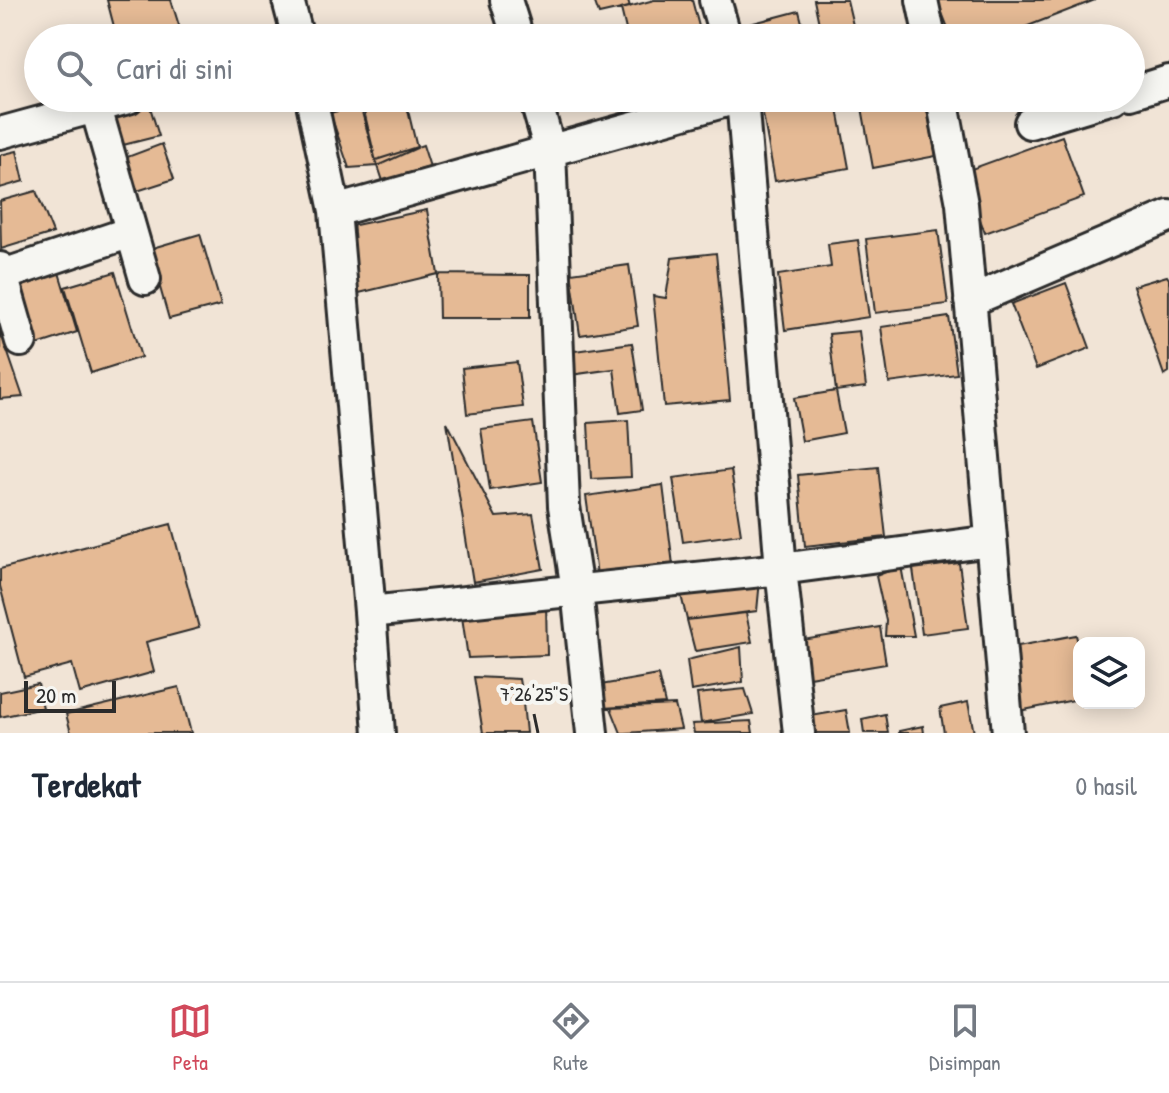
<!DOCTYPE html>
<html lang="id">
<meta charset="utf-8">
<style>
:root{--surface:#fff;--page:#f2f2f3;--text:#1f2937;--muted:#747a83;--line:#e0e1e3;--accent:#d1495b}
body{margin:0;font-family:"Patrick Hand",sans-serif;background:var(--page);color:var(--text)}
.controls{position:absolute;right:24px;bottom:24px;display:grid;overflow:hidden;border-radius:16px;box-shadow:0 4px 20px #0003}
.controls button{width:72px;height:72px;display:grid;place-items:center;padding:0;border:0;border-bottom:2px solid var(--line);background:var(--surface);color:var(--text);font:40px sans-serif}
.scale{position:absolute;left:24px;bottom:20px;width:92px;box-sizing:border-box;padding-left:8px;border:4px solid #2b2b2b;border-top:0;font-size:22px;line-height:28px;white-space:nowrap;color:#2b2b2b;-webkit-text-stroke:6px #f6f6f2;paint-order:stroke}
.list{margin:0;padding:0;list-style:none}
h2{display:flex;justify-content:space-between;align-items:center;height:104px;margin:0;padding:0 32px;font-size:34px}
h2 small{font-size:26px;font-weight:400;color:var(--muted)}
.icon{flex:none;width:44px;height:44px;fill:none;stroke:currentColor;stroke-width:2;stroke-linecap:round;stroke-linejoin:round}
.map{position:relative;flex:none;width:1169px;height:733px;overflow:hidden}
.search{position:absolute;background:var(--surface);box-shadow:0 4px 20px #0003;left:24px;right:24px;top:24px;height:88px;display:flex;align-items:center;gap:20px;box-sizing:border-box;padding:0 28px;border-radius:44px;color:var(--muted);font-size:30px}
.sheet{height:248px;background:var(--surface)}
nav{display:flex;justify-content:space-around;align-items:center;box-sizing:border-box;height:112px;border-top:2px solid var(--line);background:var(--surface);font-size:22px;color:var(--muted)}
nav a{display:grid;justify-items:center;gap:4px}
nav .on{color:var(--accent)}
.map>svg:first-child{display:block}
.building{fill:#e5ba95;stroke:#2b2b2b;stroke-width:2}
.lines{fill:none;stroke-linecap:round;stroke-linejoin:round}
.street-casing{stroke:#2b2b2b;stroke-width:36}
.street{stroke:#f6f6f2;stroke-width:30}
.ticks{fill:none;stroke:#2b2b2b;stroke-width:3}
.ticks-label{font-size:20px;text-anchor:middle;fill:#2b2b2b;stroke:#f6f6f2;stroke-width:8;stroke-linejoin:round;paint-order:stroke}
</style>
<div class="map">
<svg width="1169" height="733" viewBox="0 0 1169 733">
<rect width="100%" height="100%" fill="#f1e4d6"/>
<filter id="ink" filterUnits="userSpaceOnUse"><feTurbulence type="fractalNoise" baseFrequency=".0125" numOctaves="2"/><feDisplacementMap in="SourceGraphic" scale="16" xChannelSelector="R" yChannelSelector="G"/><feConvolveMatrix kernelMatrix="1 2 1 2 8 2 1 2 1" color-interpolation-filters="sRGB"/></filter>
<g filter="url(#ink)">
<path class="building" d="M 107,0 L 171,0 L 182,35 L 170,38 L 117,38 Z
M 594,0 L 628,0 L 630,7 L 599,14 Z
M 654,0 L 692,0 L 702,38 L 628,38 L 621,9 Z
M 814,0 L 847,0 L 856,38 L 822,38 Z
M 937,0 L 1095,0 L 997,38 L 952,38 Z
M 799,11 L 806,38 L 745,38 L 742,26 Z
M 397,28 L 399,38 L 380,38 L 380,30 Z
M 361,98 L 405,98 L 417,148 L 377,166 Z
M 760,98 L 836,98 L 849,168 L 775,181 Z
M 882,98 L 925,98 L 936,156 L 873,168 L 861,102 Z
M 360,105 L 377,166 L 349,168 L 330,113 Z
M 150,107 L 159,136 L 119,146 L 106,111 Z
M 1062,136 L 1084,197 L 985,233 L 963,172 Z
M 162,144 L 174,179 L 131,193 L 122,159 Z
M 423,145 L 430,167 L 383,181 L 376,160 Z
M 17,151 L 24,181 L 0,188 L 0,155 Z
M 36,191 L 53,233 L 1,249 L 0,201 Z
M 427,210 L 438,274 L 359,293 L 346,227 Z
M 938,230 L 948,304 L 875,313 L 866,239 Z
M 200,234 L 221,305 L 169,319 L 149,249 Z
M 858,240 L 869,317 L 785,330 L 778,275 L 831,267 L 828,244 Z
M 716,253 L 730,400 L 664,406 L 653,296 L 666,298 L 672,258 Z
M 629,265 L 638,326 L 580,335 L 571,273 Z
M 58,269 L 77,332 L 34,346 L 15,283 Z
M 115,272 L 141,357 L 91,373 L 65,287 Z
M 438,274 L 530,275 L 530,318 L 439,318 Z
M 1167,276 L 1169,279 L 1169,372 L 1164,375 L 1133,286 Z
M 1066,283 L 1090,348 L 1036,369 L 1011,304 Z
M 949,317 L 957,374 L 889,383 L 881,327 Z
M 0,330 L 23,397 L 0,399 Z
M 859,331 L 866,387 L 836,391 L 829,334 Z
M 632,343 L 642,410 L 620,413 L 614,369 L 563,376 L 560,353 Z
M 517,362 L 523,407 L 467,414 L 462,368 Z
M 836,391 L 844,433 L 802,441 L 794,398 Z
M 628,420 L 631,477 L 591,479 L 588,423 Z
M 447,422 L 496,517 L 533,514 L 543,569 L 473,582 Z
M 533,422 L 542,482 L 490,490 L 481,429 Z
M 878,467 L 886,537 L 805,546 L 798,475 Z
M 731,470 L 741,534 L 683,542 L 673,478 Z
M 663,485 L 673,565 L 597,575 L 586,496 Z
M 171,524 L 199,628 L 146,642 L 154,672 L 80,693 L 72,664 L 24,677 L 0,586 L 0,569 Z
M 959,563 L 968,628 L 922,634 L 913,569 Z
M 901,566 L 914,636 L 885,636 L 886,621 L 876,576 Z
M 760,580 L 757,611 L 687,620 L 680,591 Z
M 546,601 L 547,655 L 468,658 L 461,610 Z
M 746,613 L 752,642 L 695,651 L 687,620 Z
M 880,627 L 886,664 L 803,678 L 797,641 Z
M 1076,635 L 1079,648 L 1079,699 L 1014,712 L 1009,687 L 1019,680 L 1013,647 Z
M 741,647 L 743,682 L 691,691 L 687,660 Z
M 658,675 L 665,704 L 603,708 L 595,686 Z
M 474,677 L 519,679 L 523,703 L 526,733 L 483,733 Z
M 38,684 L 43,708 L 0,717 L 0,692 Z
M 179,687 L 191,733 L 71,733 L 66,714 Z
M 745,689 L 753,714 L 701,723 L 697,694 Z
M 968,702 L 974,733 L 944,733 L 940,708 Z
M 675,705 L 681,729 L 626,733 L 621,733 L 611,708 Z
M 846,710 L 850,733 L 814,733 L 811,716 Z
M 885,714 L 888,733 L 864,733 L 862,719 Z
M 751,721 L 753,733 L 694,733 L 692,724 Z
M 923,726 L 924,733 L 899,733 L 899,731 Z"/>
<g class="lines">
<defs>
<path id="street" d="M 288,0 L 298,38
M 506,0 L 518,38
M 715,0 L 726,38
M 922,0 L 930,38
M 1131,93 L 1169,81
M 311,98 L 335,211
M 535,98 L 550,150 L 564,506 L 577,590 L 592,733
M 742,98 L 781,569 L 799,733
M 942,98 L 962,204 L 1008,733
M 96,108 L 145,279
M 1030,123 L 1113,98
M 0,133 L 128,98
M 0,268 L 21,341
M 0,276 L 131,232
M 970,301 L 1169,216
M 370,612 L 781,569 L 991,541
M 379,733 L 370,612 L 335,211 L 737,98"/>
</defs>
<use href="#street" class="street-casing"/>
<use href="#street" class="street"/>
</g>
</g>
<path class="ticks" d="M 534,714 L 538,733"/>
<g class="ticks-label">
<text x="534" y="701">7°26'25"S</text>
</g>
</svg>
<div class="controls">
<button><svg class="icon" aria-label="layers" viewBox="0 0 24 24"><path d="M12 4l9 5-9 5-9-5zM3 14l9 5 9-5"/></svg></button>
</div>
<div class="scale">20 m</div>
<div class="search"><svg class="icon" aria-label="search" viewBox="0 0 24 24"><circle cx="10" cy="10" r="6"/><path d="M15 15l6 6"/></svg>Cari di sini</div>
</div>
<section class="sheet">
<h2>Terdekat<small>0 hasil</small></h2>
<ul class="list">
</ul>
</section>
<nav>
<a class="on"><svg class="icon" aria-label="map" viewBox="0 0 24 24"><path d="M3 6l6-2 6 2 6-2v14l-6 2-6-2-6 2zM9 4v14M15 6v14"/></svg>Peta</a>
<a><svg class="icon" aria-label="directions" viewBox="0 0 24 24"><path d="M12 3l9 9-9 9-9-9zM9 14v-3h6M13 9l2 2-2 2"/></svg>Rute</a>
<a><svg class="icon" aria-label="saved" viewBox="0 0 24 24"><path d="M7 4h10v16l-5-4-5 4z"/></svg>Disimpan</a>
</nav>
